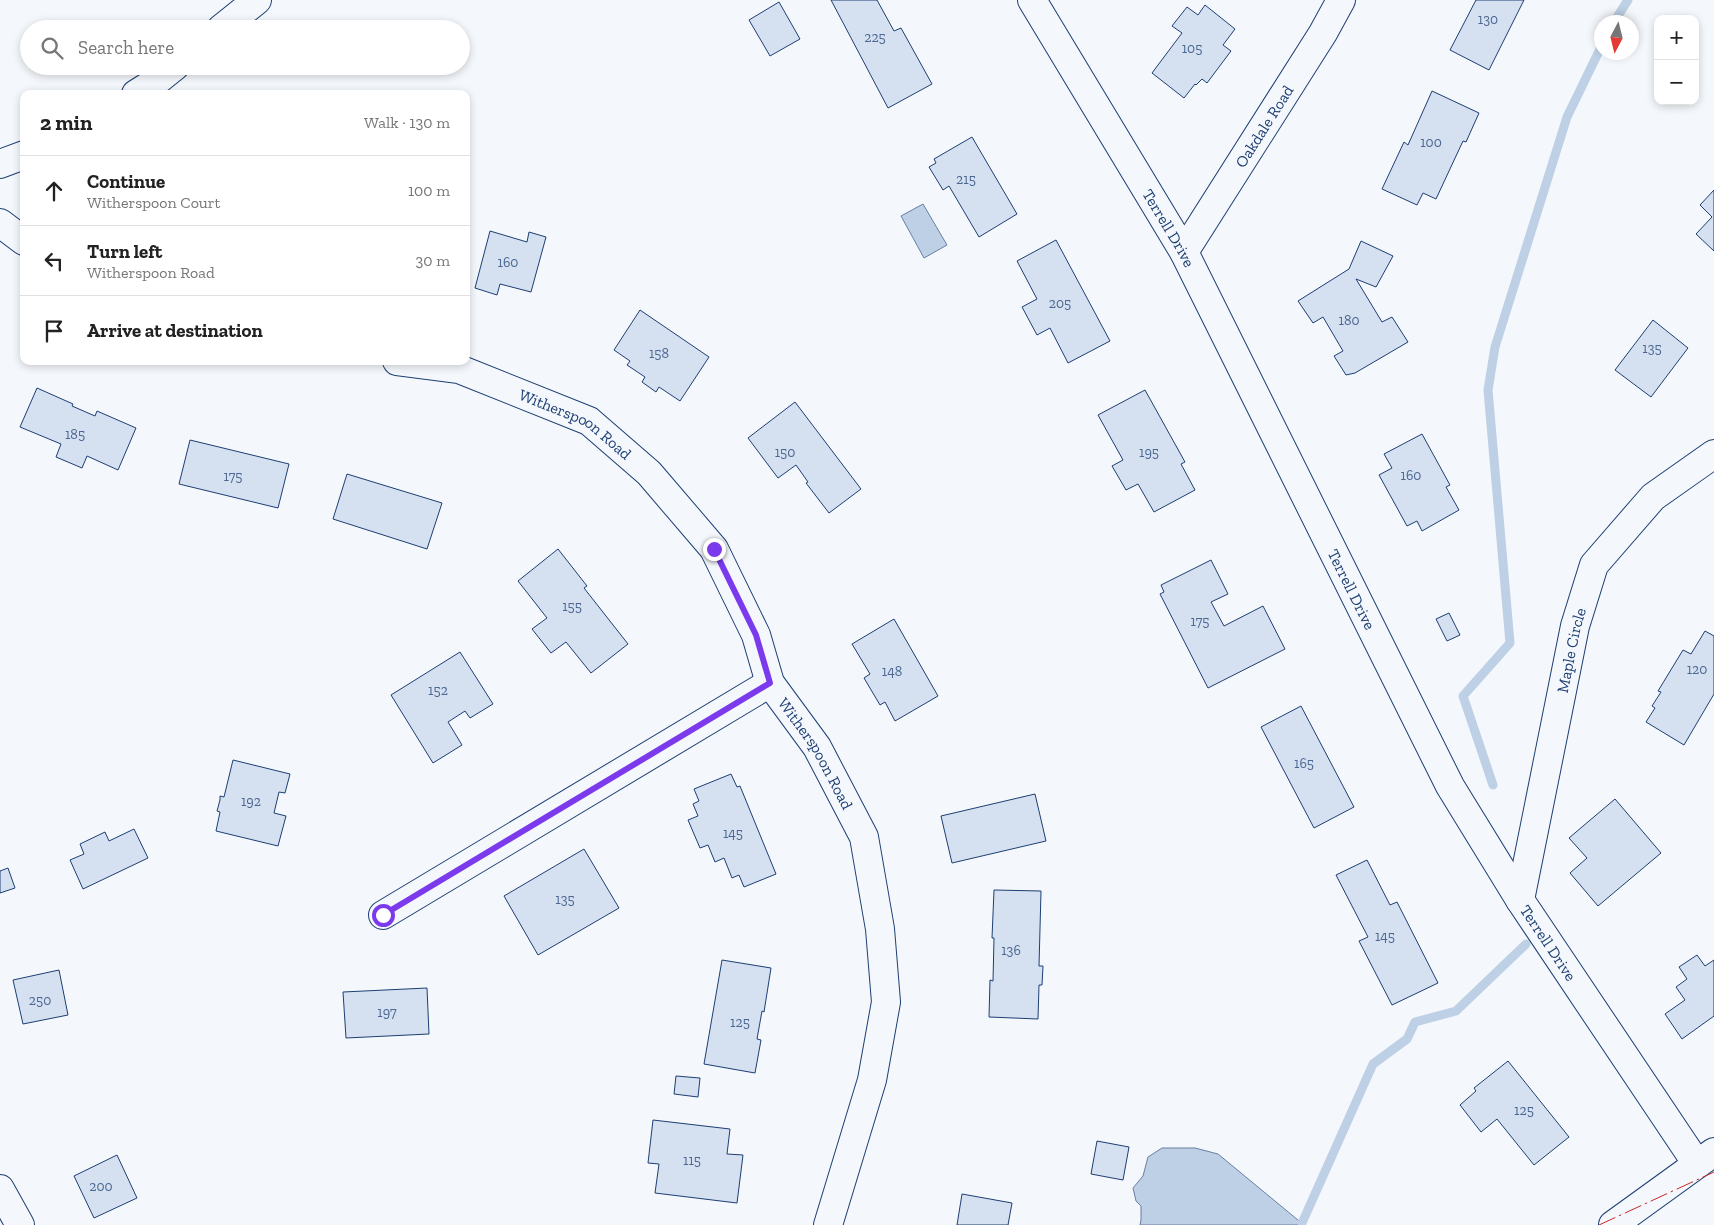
<!DOCTYPE html>
<meta charset="utf-8">
<style>
:root{--surface:#fff;--page:#f2f2f2;--text:#222;--muted:#767676;--line:#e0e0e0}
body{margin:0;font-family:"Zilla Slab",serif;background:var(--page);color:var(--text)}
.controls{position:absolute;right:15px;top:15px;display:grid;overflow:hidden;border-radius:10px;box-shadow:0 2px 8px #0003}
.controls button{width:45px;height:45px;display:grid;place-items:center;padding:0;border:0;border-bottom:1px solid var(--line);background:var(--surface);color:var(--text);font:25px sans-serif}
.compass{position:absolute;left:1594px;top:15px;width:45px;height:45px;border-radius:50%;background:var(--surface);box-shadow:0 2px 8px #0003;rotate:187deg}
.stop{position:absolute;width:15px;height:15px;margin:-11px;border:4px solid #7c3aed;border-radius:50%;background:#fff}
.stop.end{background:#7c3aed;border-color:#fff;box-shadow:0 1px 5px #0008}
.list{margin:0;padding:0;list-style:none}
h2{display:flex;justify-content:space-between;align-items:center;height:65px;margin:0;padding:0 20px;font-size:21px}
h2 small{font-size:16px;font-weight:400;color:var(--muted)}
.list li{display:grid;grid-template-columns:32px 1fr auto;gap:15px;align-items:center;box-sizing:border-box;height:70px;padding:0 20px;border-top:1px solid var(--line)}
.list b{display:block;font-size:19px;white-space:nowrap}
.list p{margin:0;font-size:16px;white-space:nowrap;color:var(--muted)}
.list em{font-size:16px;font-style:normal;color:var(--muted)}
.icon{flex:none;width:28px;height:28px;fill:none;stroke:currentColor;stroke-width:2;stroke-linecap:round;stroke-linejoin:round}
.map{position:relative;flex:none;width:1714px;height:1225px;overflow:hidden}
.search{position:absolute;background:var(--surface);box-shadow:0 2px 8px #0003;left:20px;top:20px;width:450px;height:55px;display:flex;align-items:center;gap:12px;box-sizing:border-box;padding:0 18px;border-radius:28px;color:var(--muted);font-size:19px}
.panel{position:absolute;background:var(--surface);box-shadow:0 2px 8px #0003;left:20px;top:90px;width:450px;height:275px;border-radius:10px}
.map>svg:first-child{display:block}
.water{fill:#bed0e5;stroke:#687fa3}
.lines{fill:none;stroke-linecap:round;stroke-linejoin:round}
.stream{stroke:#bed0e5;stroke-width:9}
.building{fill:#d5e0f0;stroke:#1d3f73}
.minor-casing{stroke:#1d3f73;stroke-width:30}
.minor{stroke:#f4f7fb;stroke-width:28}
.power{stroke:#c62828;stroke-width:1;stroke-dasharray:18 4 2.5 4;stroke-linecap:butt}
.route{stroke:#7c3aed;stroke-width:6}
.labels{text-anchor:middle;dominant-baseline:central;stroke-width:4;stroke-linejoin:round;paint-order:stroke}
.number-label{font-size:14px;fill:#4b6792}
.street-label{font-size:16px;fill:#1d3f73;stroke:#f4f7fb}
</style>
<div class="map">
<svg width="1714" height="1225" viewBox="0 0 1714 1225">
<rect width="100%" height="100%" fill="#f4f7fb"/>
<path class="water" d="M 923,204 L 947,245 L 924,258 L 901,216 Z
M 1162,1148 L 1195,1148 L 1218,1154 L 1304,1225 L 1140,1225 L 1141,1220 L 1141,1206 L 1136,1201 L 1133,1188 L 1143,1176 L 1148,1157 Z"/>
<g class="lines">
<path class="stream" d="M 1614,22 L 1628,0
M 1493,785 L 1463,696 L 1510,643 L 1488,390 L 1495,347 L 1567,117 L 1602,45
M 1302,1223 L 1373,1064 L 1407,1039 L 1415,1022 L 1456,1011 L 1526,944"/>
</g>
<path class="building" d="M 831,0 L 877,0 L 894,31 L 901,28 L 932,84 L 888,108 Z
M 1476,0 L 1524,0 L 1489,70 L 1450,50 Z
M 779,2 L 800,39 L 770,56 L 749,20 Z
M 1205,5 L 1235,29 L 1223,45 L 1231,51 L 1207,83 L 1202,79 L 1196,85 L 1195,84 L 1184,98 L 1152,73 L 1182,33 L 1172,26 L 1187,7 L 1198,15 Z
M 1432,91 L 1479,113 L 1466,142 L 1463,141 L 1436,199 L 1423,193 L 1417,205 L 1382,189 L 1404,142 L 1408,145 Z
M 972,137 L 1017,214 L 979,237 L 949,186 L 943,190 L 929,167 L 936,163 L 934,159 Z
M 1714,190 L 1714,251 L 1696,234 L 1712,217 L 1700,205 Z
M 490,231 L 527,242 L 529,232 L 546,237 L 531,292 L 500,284 L 497,295 L 475,288 Z
M 1056,240 L 1110,341 L 1068,363 L 1050,328 L 1037,335 L 1022,307 L 1037,299 L 1017,261 Z
M 1361,241 L 1393,256 L 1376,287 L 1356,279 L 1382,322 L 1392,317 L 1408,342 L 1355,373 L 1346,375 L 1334,356 L 1343,351 L 1323,317 L 1313,323 L 1298,301 L 1349,269 Z
M 640,310 L 709,357 L 680,401 L 659,387 L 656,392 L 642,382 L 645,377 L 627,365 L 630,361 L 614,350 Z
M 1653,320 L 1688,348 L 1651,397 L 1615,370 Z
M 37,388 L 73,404 L 72,406 L 95,416 L 97,411 L 136,428 L 118,470 L 87,456 L 82,468 L 56,457 L 61,444 L 20,427 Z
M 1145,390 L 1185,462 L 1181,464 L 1195,490 L 1154,512 L 1138,484 L 1126,490 L 1112,466 L 1123,460 L 1098,415 Z
M 795,402 L 861,489 L 829,513 L 806,483 L 808,482 L 796,465 L 778,478 L 748,438 Z
M 1422,434 L 1450,485 L 1446,487 L 1459,510 L 1422,531 L 1417,521 L 1407,526 L 1379,475 L 1392,468 L 1384,454 Z
M 190,440 L 289,464 L 278,508 L 179,484 Z
M 347,474 L 442,503 L 427,549 L 333,519 Z
M 558,549 L 587,586 L 584,588 L 628,644 L 591,673 L 566,642 L 551,653 L 532,629 L 547,618 L 518,581 Z
M 1211,560 L 1228,594 L 1211,602 L 1224,626 L 1263,606 L 1285,649 L 1208,688 L 1160,594 L 1164,592 L 1161,585 Z
M 1449,613 L 1460,635 L 1447,641 L 1436,619 Z
M 894,619 L 938,696 L 895,721 L 885,702 L 880,705 L 864,678 L 870,674 L 852,644 Z
M 1705,631 L 1714,636 L 1714,694 L 1684,745 L 1646,722 L 1655,708 L 1652,706 L 1661,692 L 1658,691 L 1683,650 L 1691,654 Z
M 460,652 L 493,704 L 470,718 L 465,711 L 448,722 L 462,745 L 433,763 L 391,695 Z
M 1301,706 L 1354,807 L 1314,828 L 1261,727 Z
M 233,760 L 290,774 L 285,793 L 279,792 L 274,813 L 286,816 L 278,846 L 216,831 L 220,812 L 217,811 L 220,800 L 220,796 L 224,797 Z
M 731,774 L 737,787 L 740,786 L 776,874 L 744,887 L 739,875 L 732,878 L 724,858 L 715,862 L 708,845 L 700,848 L 688,820 L 698,816 L 693,804 L 699,801 L 694,789 Z
M 1035,794 L 1046,841 L 952,863 L 941,816 Z
M 1615,799 L 1661,853 L 1598,906 L 1570,873 L 1587,858 L 1569,838 Z
M 134,829 L 148,858 L 83,889 L 70,860 L 84,854 L 80,844 L 105,832 L 109,841 Z
M 584,849 L 619,908 L 538,955 L 504,896 Z
M 1367,860 L 1390,905 L 1397,902 L 1438,983 L 1392,1005 L 1359,941 L 1368,937 L 1336,875 Z
M 8,868 L 15,888 L 0,893 L 0,871 Z
M 994,890 L 1041,891 L 1039,966 L 1043,966 L 1042,985 L 1039,985 L 1038,1019 L 989,1017 L 990,980 L 993,981 L 994,938 L 992,938 Z
M 1697,955 L 1705,966 L 1714,960 L 1714,1016 L 1682,1039 L 1665,1014 L 1685,1000 L 1676,987 L 1687,979 L 1679,967 Z
M 722,960 L 771,968 L 764,1012 L 762,1011 L 757,1039 L 761,1040 L 755,1073 L 704,1064 Z
M 59,970 L 68,1015 L 23,1024 L 13,980 Z
M 427,988 L 429,1034 L 346,1038 L 343,992 Z
M 1508,1061 L 1569,1137 L 1534,1165 L 1497,1119 L 1481,1132 L 1460,1105 L 1476,1091 L 1474,1088 Z
M 676,1076 L 700,1078 L 698,1097 L 674,1094 Z
M 653,1120 L 730,1129 L 727,1154 L 743,1155 L 737,1203 L 655,1193 L 659,1164 L 648,1163 Z
M 1097,1141 L 1129,1147 L 1123,1180 L 1091,1174 Z
M 117,1155 L 137,1198 L 94,1218 L 74,1176 Z
M 962,1194 L 1012,1203 L 1008,1225 L 957,1225 Z"/>
<g class="lines">
<defs>
<g id="minor">
<path id="s1" d="M 1032,0 L 1184,252 L 1450,786 L 1520,900 L 1697,1164"/>
<path d="M 221,29 L 257,0"/>
<path d="M 136,94 L 155,82 L 175,66"/>
<path d="M 0,164 L 24,155"/>
<path d="M 0,223 L 24,241"/>
<path id="s2" d="M 1184,252 L 1323,33 L 1341,0"/>
<path id="s3" d="M 397,361 L 459,369 L 589,421 L 649,473 L 714,549 L 756,635 L 770,683 L 817,747 L 864,837 L 880,929 L 886,1002 L 872,1080 L 828,1225"/>
<path id="s4" d="M 1520,900 L 1575,626 L 1594,565 L 1653,497 L 1714,454"/>
<path d="M 383,915 L 770,683"/>
<path d="M 0,1189 L 20,1225"/>
<path d="M 1613,1225 L 1714,1152"/>
</g>
</defs>
<use href="#minor" class="minor-casing"/>
<use href="#minor" class="minor"/>
<path class="power" d="M 1599,1225 L 1714,1172"/>
</g>
<g class="lines">
<path class="route" d="M 383,915 L 770,683 L 756,635 L 714,549"/>
</g>
<g class="labels">
<g class="number-label">
<text x="1488" y="19">130</text>
<text x="875" y="37">225</text>
<text x="1192" y="48">105</text>
<text x="1431" y="142">100</text>
<text x="966" y="179">215</text>
<text x="508" y="262">160</text>
<text x="1060" y="303">205</text>
<text x="1349" y="320">180</text>
<text x="1652" y="348">135</text>
<text x="659" y="353">158</text>
<text x="75" y="434">185</text>
<text x="785" y="452">150</text>
<text x="1149" y="452">195</text>
<text x="1411" y="475">160</text>
<text x="233" y="476">175</text>
<text x="572" y="606">155</text>
<text x="1200" y="621">175</text>
<text x="1697" y="669">120</text>
<text x="892" y="671">148</text>
<text x="438" y="690">152</text>
<text x="1304" y="763">165</text>
<text x="251" y="801">192</text>
<text x="733" y="833">145</text>
<text x="565" y="899">135</text>
<text x="1385" y="936">145</text>
<text x="1011" y="950">136</text>
<text x="40" y="1000">250</text>
<text x="387" y="1012">197</text>
<text x="740" y="1022">125</text>
<text x="1524" y="1110">125</text>
<text x="692" y="1160">115</text>
<text x="101" y="1186">200</text>
</g>
<g class="street-label">
<text stroke="none"><textPath href="#s2" startOffset="149">Oakdale Road</textPath></text>
<text stroke="none"><textPath href="#s1" startOffset="266">Terrell Drive</textPath></text>
<text stroke="none"><textPath href="#s3" startOffset="192">Witherspoon Road</textPath></text>
<text stroke="none"><textPath href="#s1" startOffset="671">Terrell Drive</textPath></text>
<text stroke="none"><textPath href="#s4" startOffset="255">Maple Circle</textPath></text>
<text stroke="none"><textPath href="#s3" startOffset="612">Witherspoon Road</textPath></text>
<text stroke="none"><textPath href="#s1" startOffset="1076">Terrell Drive</textPath></text>
</g>
</g>
</svg>
<div class="controls">
<button>+</button>
<button>−</button>
</div>
<svg class="compass" viewBox="-18 -18 36 36"><path d="M0-13l5 13h-10z" fill="#e53935"/><path d="M0 13l5-13h-10z" fill="#767676"/></svg>
<div class="stop" style="left:383px;top:915px"></div>
<div class="stop end" style="left:714px;top:549px"></div>
<div class="search"><svg class="icon" aria-label="search" viewBox="0 0 24 24"><circle cx="10" cy="10" r="6"/><path d="M15 15l6 6"/></svg>Search here</div>
<section class="panel">
<h2>2 min<small>Walk · 130 m</small></h2>
<ul class="list">
<li><svg class="icon" aria-label="ahead" viewBox="0 0 24 24"><path d="M12 20V5M6 11l6-6 6 6"/></svg><div><b>Continue</b><p>Witherspoon Court</p></div><em>100 m</em></li>
<li><svg class="icon" aria-label="left" viewBox="0 0 24 24"><path d="M17 20v-9H6M10 6l-5 5 5 5"/></svg><div><b>Turn left</b><p>Witherspoon Road</p></div><em>30 m</em></li>
<li><svg class="icon" aria-label="arrive" viewBox="0 0 24 24"><path d="M6 21V4h12l-3 4 3 4H6"/></svg><div><b>Arrive at destination</b></div></li>
</ul>
</section>
</div>
